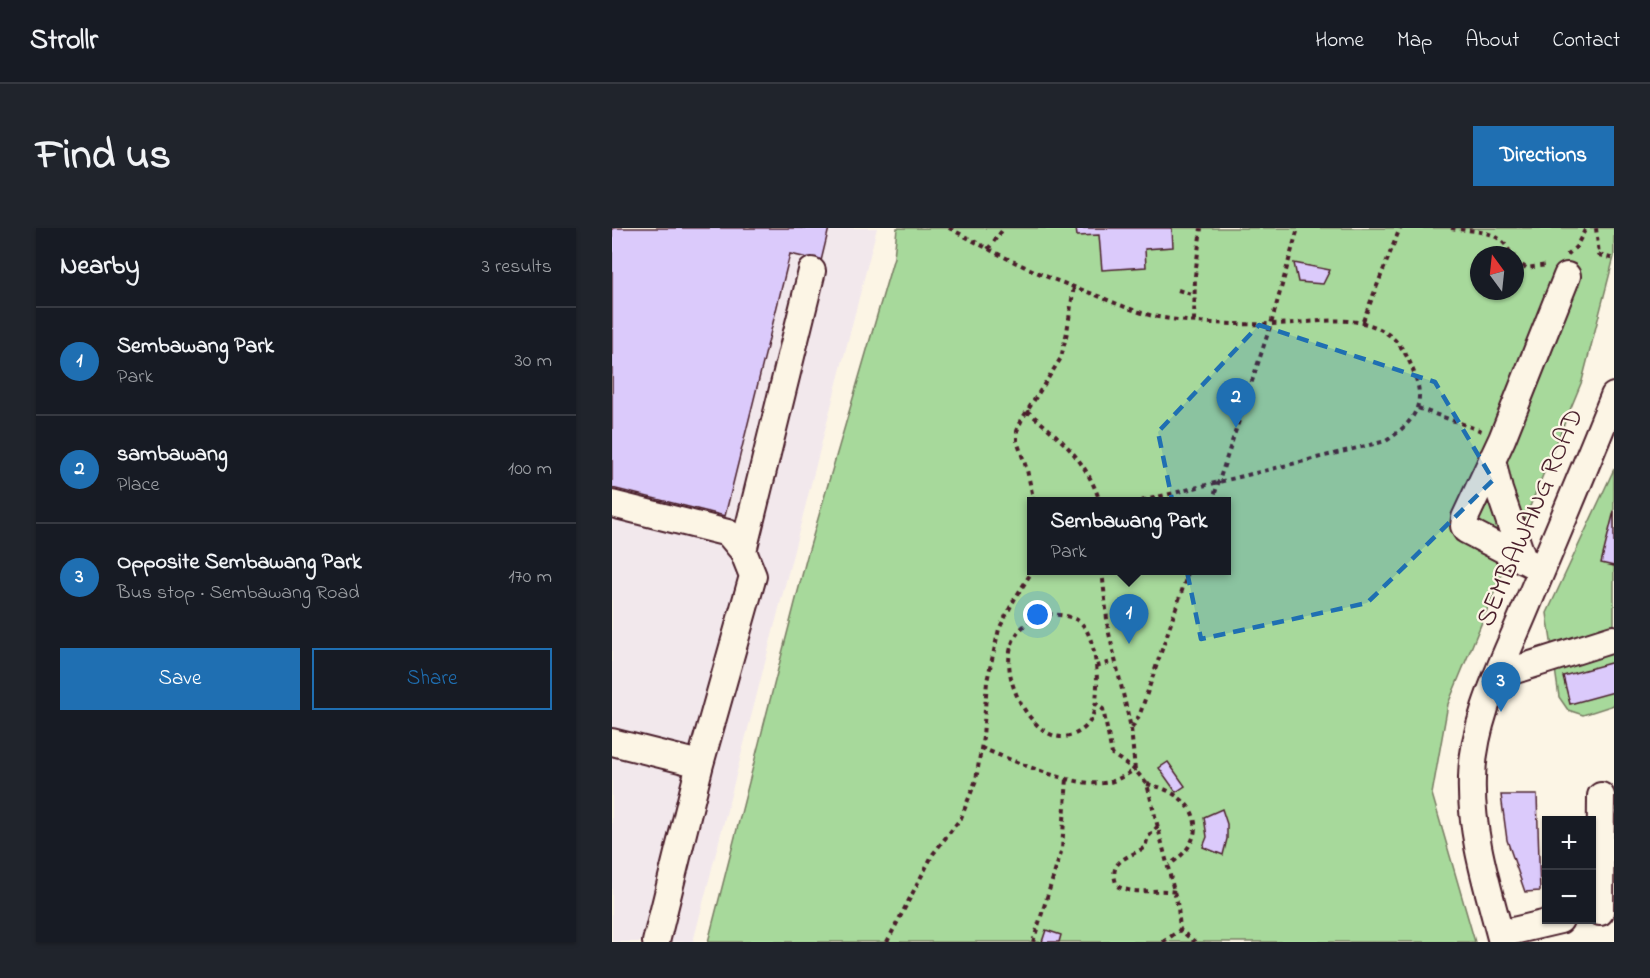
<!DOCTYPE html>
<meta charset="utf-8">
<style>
:root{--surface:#171b24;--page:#20242c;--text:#f1f3f6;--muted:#9ea1a6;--line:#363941;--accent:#1f6fb2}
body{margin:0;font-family:"Indie Flower",sans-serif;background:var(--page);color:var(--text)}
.controls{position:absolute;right:18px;bottom:18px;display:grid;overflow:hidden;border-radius:0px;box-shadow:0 2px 4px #0004}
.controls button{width:54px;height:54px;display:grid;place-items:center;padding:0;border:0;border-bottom:2px solid var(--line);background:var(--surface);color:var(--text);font:30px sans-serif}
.compass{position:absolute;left:858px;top:18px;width:54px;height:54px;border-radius:50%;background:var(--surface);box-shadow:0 2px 4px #0004;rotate:345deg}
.you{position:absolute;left:426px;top:387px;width:21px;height:21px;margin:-15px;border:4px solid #fff;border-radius:50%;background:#1a73e8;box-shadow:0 0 0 9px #1a73e833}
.badge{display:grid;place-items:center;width:39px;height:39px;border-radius:50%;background:var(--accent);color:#fff;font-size:20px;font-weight:700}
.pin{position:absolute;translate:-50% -50px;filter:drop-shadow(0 2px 3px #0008)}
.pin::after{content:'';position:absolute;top:32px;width:21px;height:18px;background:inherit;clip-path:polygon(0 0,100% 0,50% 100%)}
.popup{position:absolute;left:415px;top:269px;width:204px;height:78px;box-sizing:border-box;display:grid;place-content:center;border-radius:0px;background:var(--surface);filter:drop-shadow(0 2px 4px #0005);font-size:20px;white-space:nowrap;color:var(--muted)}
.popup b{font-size:22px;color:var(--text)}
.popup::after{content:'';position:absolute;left:50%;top:100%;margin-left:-12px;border:12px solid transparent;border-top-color:var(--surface)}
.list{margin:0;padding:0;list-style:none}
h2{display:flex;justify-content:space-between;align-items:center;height:78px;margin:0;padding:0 24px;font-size:26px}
h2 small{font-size:20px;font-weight:400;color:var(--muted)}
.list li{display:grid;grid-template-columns:39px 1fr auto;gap:18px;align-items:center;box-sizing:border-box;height:108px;padding:0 24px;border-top:2px solid var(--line)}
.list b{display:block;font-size:22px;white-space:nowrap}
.list p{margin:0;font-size:20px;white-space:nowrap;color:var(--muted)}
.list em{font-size:20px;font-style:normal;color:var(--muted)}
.actions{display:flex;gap:12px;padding:18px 24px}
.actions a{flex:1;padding:14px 0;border:2px solid var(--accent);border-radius:0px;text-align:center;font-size:21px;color:var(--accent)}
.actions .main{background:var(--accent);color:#fff}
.map{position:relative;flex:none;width:1002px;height:714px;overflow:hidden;border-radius:0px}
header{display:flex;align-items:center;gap:36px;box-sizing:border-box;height:84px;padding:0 30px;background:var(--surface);border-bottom:2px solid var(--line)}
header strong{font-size:28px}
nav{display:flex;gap:33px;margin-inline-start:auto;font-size:21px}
.intro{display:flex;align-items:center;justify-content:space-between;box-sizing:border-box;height:144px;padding:0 36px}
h1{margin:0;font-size:42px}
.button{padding:15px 27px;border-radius:0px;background:var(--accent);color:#fff;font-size:21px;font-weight:700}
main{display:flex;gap:36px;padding:0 36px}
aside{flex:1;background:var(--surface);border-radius:0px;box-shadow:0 2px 4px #0004}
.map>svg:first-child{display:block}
.built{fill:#f2e8ec}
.green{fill:#a7d99b;stroke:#787c63;stroke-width:1.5;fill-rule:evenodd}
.building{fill:#dbcafb;stroke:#4a1f2b;stroke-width:1.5}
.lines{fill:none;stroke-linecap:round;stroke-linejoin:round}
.minor-casing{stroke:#4a1f2b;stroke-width:30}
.path{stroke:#4a1f2b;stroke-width:4;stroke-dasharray:4.5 4.5;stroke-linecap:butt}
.minor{stroke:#fcf5e5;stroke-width:26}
.marked{fill:#1f6fb2;fill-opacity:0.2;stroke:#1f6fb2;stroke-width:4.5;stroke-dasharray:12 8;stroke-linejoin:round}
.labels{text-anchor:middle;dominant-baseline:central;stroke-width:4.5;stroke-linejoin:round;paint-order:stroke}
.street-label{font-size:27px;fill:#4a1f2b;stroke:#fcf5e5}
</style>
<header>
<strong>Strollr</strong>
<nav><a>Home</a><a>Map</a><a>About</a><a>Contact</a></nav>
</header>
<div class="intro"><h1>Find us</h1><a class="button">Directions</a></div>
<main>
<aside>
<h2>Nearby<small>3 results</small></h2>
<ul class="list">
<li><span class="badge">1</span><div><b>Sembawang Park</b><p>Park</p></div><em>30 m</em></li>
<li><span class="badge">2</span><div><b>sambawang</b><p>Place</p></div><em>100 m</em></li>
<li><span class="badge">3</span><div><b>Opposite Sembawang Park</b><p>Bus stop · Sembawang Road</p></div><em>170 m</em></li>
</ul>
<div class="actions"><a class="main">Save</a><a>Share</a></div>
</aside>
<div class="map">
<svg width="1002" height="714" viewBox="0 0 1002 714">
<rect width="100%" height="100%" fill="#fcf5e5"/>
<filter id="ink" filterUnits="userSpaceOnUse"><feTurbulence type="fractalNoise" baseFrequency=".0167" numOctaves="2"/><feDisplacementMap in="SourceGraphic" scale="12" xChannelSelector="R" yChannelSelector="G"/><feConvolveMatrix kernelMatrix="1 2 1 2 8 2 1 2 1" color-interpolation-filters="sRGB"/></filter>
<g filter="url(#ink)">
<path class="built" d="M 0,0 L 265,0 L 81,714 L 0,714 Z"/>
<path class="green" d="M 285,0 L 1002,0 L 1002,29 L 970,153 L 836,476 L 820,566 L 863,714 L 96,714 L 194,332 L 282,29 ZM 867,27 L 903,27 L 903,63 L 867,63 ZM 420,274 L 614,274 L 614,342 L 420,342 Z
M 1002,241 L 1002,477 L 971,487 L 956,482 L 947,469 L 935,385 Z"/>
<path class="building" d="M 0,0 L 217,0 L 209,33 L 178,26 L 113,288 L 0,260 Z
M 464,0 L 560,0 L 561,19 L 533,21 L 534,39 L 490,42 L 487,7 L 465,8 Z
M 682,35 L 718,42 L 711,56 L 686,54 Z
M 1002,283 L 1002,338 L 989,335 Z
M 1002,434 L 1002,464 L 958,476 L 951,448 Z
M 556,534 L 573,558 L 564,564 L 547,540 Z
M 889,567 L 925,567 L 928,663 L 913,664 L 895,612 Z
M 610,581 L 615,596 L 615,611 L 611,627 L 591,619 L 595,609 L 592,589 Z
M 434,702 L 449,707 L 447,714 L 430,714 Z"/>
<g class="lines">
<defs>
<path id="minor" d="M 880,231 L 887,262 L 911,332
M 0,276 L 116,305 L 131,323 L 141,348 L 88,536 L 44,714
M 131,323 L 200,43
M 929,341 L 854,302 L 852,298 L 853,290 L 890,211 L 955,48
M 887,447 L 1001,411
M 0,514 L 88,536
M 988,684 L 989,568
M 888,706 L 948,692
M 890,714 C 876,660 858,606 860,550 C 861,491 891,435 913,382 C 943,311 973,240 1002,168"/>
</defs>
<use href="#minor" class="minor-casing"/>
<path class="path" d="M 337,0 C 364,14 390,29 418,41 C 438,51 460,58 481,66 C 501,74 521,83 541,88 C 575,95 624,97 659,96 C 722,95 782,73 805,154 C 813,182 796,198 774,213 L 525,274
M 839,0 C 863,4 890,1 899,27
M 984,0 L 987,27 L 1002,31
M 376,21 L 392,0
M 955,27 L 964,19 L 974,0
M 903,32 L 914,40 L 935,37
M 566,62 L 582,67
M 582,93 L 583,48 L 589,0
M 751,93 L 788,0
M 806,180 L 870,203
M 415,183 C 449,211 474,231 488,274
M 422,274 L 415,242 L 405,213 L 405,203 L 410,191 L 449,130 L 455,104 L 462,58
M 600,274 L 659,96 L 686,0
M 490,342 L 496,401 L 519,500 L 523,542 L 535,556 L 566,679 L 568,702 L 583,714
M 436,386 C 447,387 462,387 470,396 C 486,413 489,468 480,489 C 476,500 463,508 452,509 C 412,512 360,405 436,386 Z
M 484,438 L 503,433
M 520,500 L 528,486 L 577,342
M 369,520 C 401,532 465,562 498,554 C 506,552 515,546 523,542 L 500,526 L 491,481 L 483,475
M 535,556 C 564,561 597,585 577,618 C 572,626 564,632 557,637
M 546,598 L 536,609 L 533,619 C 515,631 495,632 505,658 C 524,668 543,660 563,664
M 275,714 L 321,626 L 349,590 L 364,552 L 371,509 L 375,453 L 387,401 L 402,372 L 421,342
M 421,714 L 450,621 L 455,550
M 551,714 L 568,702"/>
<use href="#minor" class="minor"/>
</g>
</g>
<path class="marked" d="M 647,97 L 823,154 L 881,252 L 755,375 L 589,411 L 546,204 Z"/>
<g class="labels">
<g class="street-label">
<text transform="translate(919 290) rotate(-67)">SEMBAWANG ROAD</text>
</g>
</g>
</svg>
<div class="controls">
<button>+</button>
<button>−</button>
</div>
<svg class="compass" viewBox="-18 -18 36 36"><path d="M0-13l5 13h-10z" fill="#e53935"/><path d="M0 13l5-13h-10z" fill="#9ea1a6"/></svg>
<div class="you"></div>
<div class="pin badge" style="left:517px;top:416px">1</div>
<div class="popup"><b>Sembawang Park</b>Park</div>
<div class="pin badge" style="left:624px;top:200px">2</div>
<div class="pin badge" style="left:889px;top:484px">3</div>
</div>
</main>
